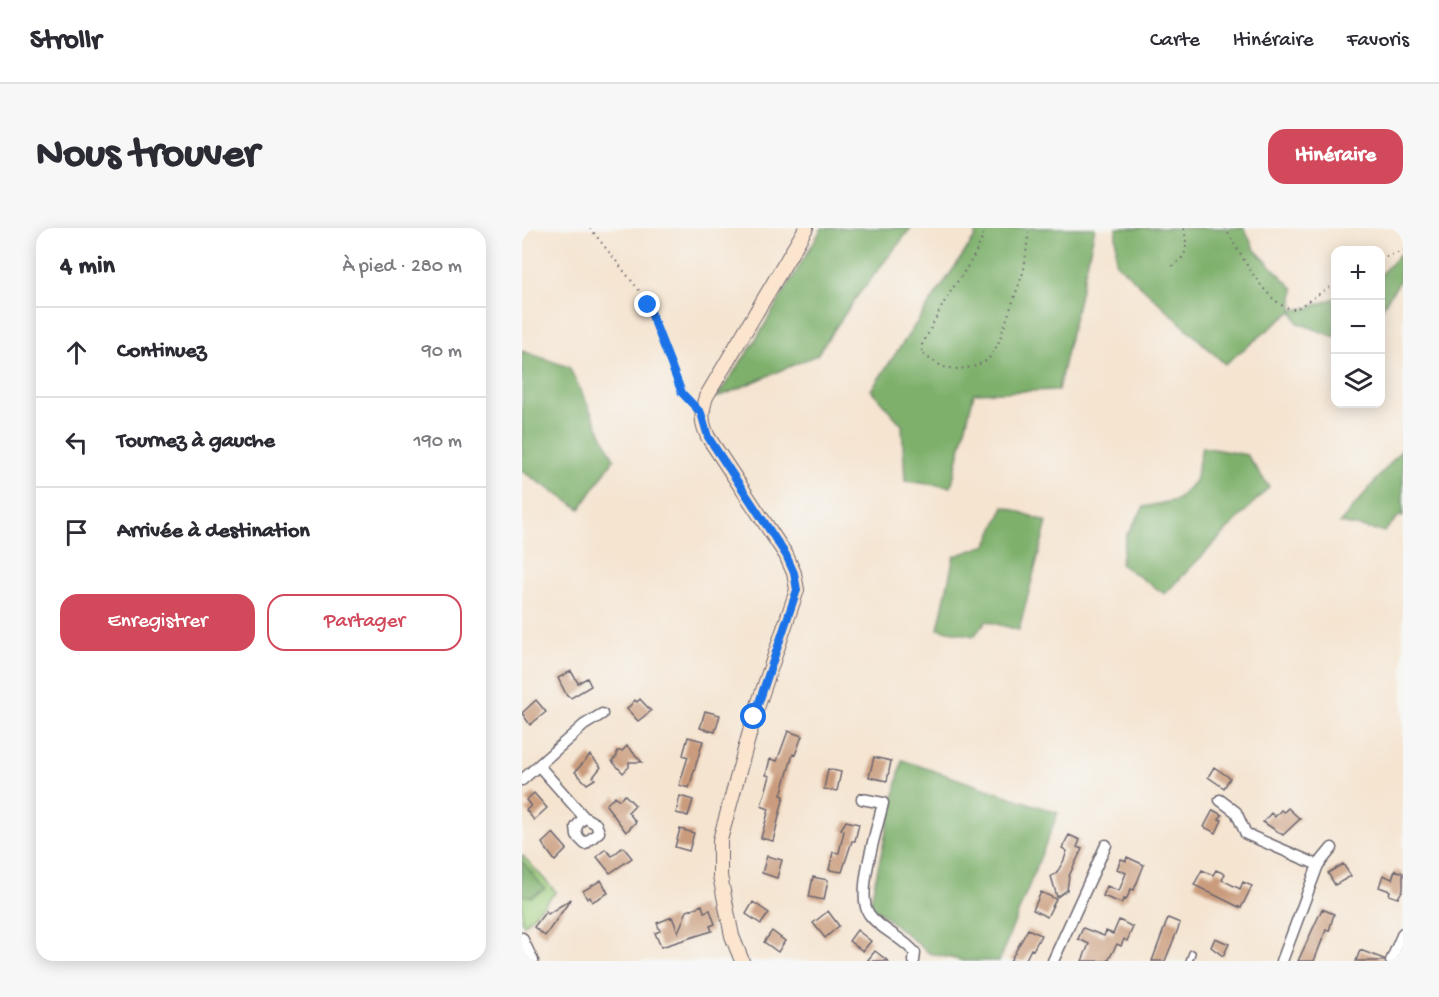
<!DOCTYPE html>
<html lang="fr">
<meta charset="utf-8">
<style>
:root{--surface:#fff;--page:#f7f7f7;--text:#2b2b33;--muted:#7c7c81;--line:#e1e1e2;--accent:#d1495b}
body{margin:0;font-family:"Gochi Hand",sans-serif;background:var(--page);color:var(--text)}
.controls{position:absolute;right:18px;top:18px;display:grid;overflow:hidden;border-radius:12px;box-shadow:0 3px 15px #0003}
.controls button{width:54px;height:54px;display:grid;place-items:center;padding:0;border:0;border-bottom:2px solid var(--line);background:var(--surface);color:var(--text);font:30px sans-serif}
.stop{position:absolute;width:18px;height:18px;margin:-14px;border:4px solid #1a73e8;border-radius:50%;background:#fff}
.stop.end{background:#1a73e8;border-color:#fff;box-shadow:0 2px 6px #0008}
.list{margin:0;padding:0;list-style:none}
h2{display:flex;justify-content:space-between;align-items:center;height:78px;margin:0;padding:0 24px;font-size:26px}
h2 small{font-size:20px;font-weight:400;color:var(--muted)}
.list li{display:grid;grid-template-columns:39px 1fr auto;gap:18px;align-items:center;box-sizing:border-box;height:90px;padding:0 24px;border-top:2px solid var(--line)}
.list b{display:block;font-size:22px;white-space:nowrap}
.list em{font-size:20px;font-style:normal;color:var(--muted)}
.actions{display:flex;gap:12px;padding:18px 24px}
.actions a{flex:1;padding:14px 0;border:2px solid var(--accent);border-radius:18px;text-align:center;font-size:21px;color:var(--accent)}
.actions .main{background:var(--accent);color:#fff}
.icon{flex:none;width:33px;height:33px;fill:none;stroke:currentColor;stroke-width:2;stroke-linecap:round;stroke-linejoin:round}
.map{position:relative;flex:none;width:881px;height:733px;overflow:hidden;border-radius:18px}
header{display:flex;align-items:center;gap:36px;box-sizing:border-box;height:84px;padding:0 30px;background:var(--surface);border-bottom:2px solid var(--line)}
header strong{font-size:28px}
nav{display:flex;gap:33px;margin-inline-start:auto;font-size:21px}
.intro{display:flex;align-items:center;justify-content:space-between;box-sizing:border-box;height:144px;padding:0 36px}
h1{margin:0;font-size:42px}
.button{padding:15px 27px;border-radius:18px;background:var(--accent);color:#fff;font-size:21px;font-weight:700}
main{display:flex;gap:36px;padding:0 36px}
aside{flex:1;background:var(--surface);border-radius:18px;box-shadow:0 3px 15px #0003}
.map>svg:first-child{display:block}
.green{fill:#9dcd7c;stroke:#60785c;stroke-width:1.5}
.forest{fill:#7eb06c;stroke:#506954;stroke-width:1.5}
.building{fill:#ca9c7d}
.lines{fill:none;stroke-linecap:round;stroke-linejoin:round}
.lane-casing{stroke:#6c666f;stroke-width:8}
.street-casing{stroke:#6c666f;stroke-width:13}
.secondary-casing{stroke:#6c666f;stroke-width:16}
.path{stroke:#6c666f;stroke-width:2;stroke-dasharray:1.5 4.5;stroke-linecap:butt}
.lane{stroke:#fff;stroke-width:5}
.street{stroke:#fff;stroke-width:10}
.secondary{stroke:#fbe5cf;stroke-width:14}
.route{stroke:#1a73e8;stroke-width:8}
</style>
<header>
<strong>Strollr</strong>
<nav><a>Carte</a><a>Itinéraire</a><a>Favoris</a></nav>
</header>
<div class="intro"><h1>Nous trouver</h1><a class="button">Itinéraire</a></div>
<main>
<aside>
<h2>4 min<small>À pied · 280 m</small></h2>
<ul class="list">
<li><svg class="icon" aria-label="ahead" viewBox="0 0 24 24"><path d="M12 20V5M6 11l6-6 6 6"/></svg><div><b>Continuez</b></div><em>90 m</em></li>
<li><svg class="icon" aria-label="left" viewBox="0 0 24 24"><path d="M17 20v-9H6M10 6l-5 5 5 5"/></svg><div><b>Tournez à gauche</b></div><em>190 m</em></li>
<li><svg class="icon" aria-label="arrive" viewBox="0 0 24 24"><path d="M6 21V4h12l-3 4 3 4H6"/></svg><div><b>Arrivée à destination</b></div></li>
</ul>
<div class="actions"><a class="main">Enregistrer</a><a>Partager</a></div>
</aside>
<div class="map">
<svg width="881" height="733" viewBox="0 0 881 733">
<rect width="100%" height="100%" fill="#f6f6f2"/>
<filter id="ink" filterUnits="userSpaceOnUse"><feTurbulence type="fractalNoise" baseFrequency=".0167" numOctaves="2"/><feDisplacementMap in="SourceGraphic" scale="12" xChannelSelector="R" yChannelSelector="G"/><feConvolveMatrix kernelMatrix="1 2 1 2 8 2 1 2 1" color-interpolation-filters="sRGB"/></filter>
<filter id="wash" filterUnits="userSpaceOnUse"><feTurbulence type="fractalNoise" baseFrequency=".008" numOctaves="4" result="noise"/><feDisplacementMap in="SourceGraphic" scale="24" xChannelSelector="R" yChannelSelector="G"/><feGaussianBlur stdDeviation="1.35" result="paint"/><feColorMatrix in="noise" values="0 0 0 0 0 0 0 0 0 0 0 0 0 0 0 0 0 1.4 0 .05"/><feComposite in="paint" operator="in"/></filter>
<g filter="url(#wash)">
<rect width="100%" height="100%" fill="#f5e4d0"/>
<path class="green" d="M 0,627 L 34,664 L 2,697 L 0,694 Z"/>
<path class="forest" d="M 300,0 L 389,0 L 333,71 L 295,127 L 194,170 L 232,115 Z
M 455,0 L 573,0 L 536,162 L 452,165 L 429,259 L 383,253 L 380,197 L 349,162 L 453,9 Z
M 594,0 L 722,0 L 733,22 L 772,61 L 770,82 L 786,80 L 813,70 L 813,109 L 776,95 L 770,83 L 703,136 L 594,35 Z
M 878,26 L 878,53 L 859,81 L 859,46 Z
M 0,123 L 47,139 L 92,231 L 58,281 L 0,243 Z
M 680,219 L 725,227 L 747,259 L 643,366 L 598,336 L 604,308 L 622,279 L 655,272 L 673,253 Z
M 881,220 L 881,289 L 877,288 L 862,304 L 818,295 Z
M 482,278 L 525,294 L 497,402 L 464,393 L 452,408 L 416,401 L 432,328 L 465,317 Z
M 380,532 L 536,585 L 477,733 L 442,733 L 407,725 L 348,676 Z
M 0,633 L 23,661 L 9,669 L 0,667 Z"/>
<g id="blocks">
<path class="building" d="M 49,443 L 56,455 L 65,450 L 69,458 L 49,470 L 45,468 L 36,450 Z
M 118,471 L 129,483 L 116,493 L 105,481 L 113,472 L 115,474 Z
M 14,472 L 24,484 L 8,497 L 0,485 Z
M 183,483 L 198,487 L 193,504 L 178,500 Z
M 266,503 L 280,508 L 273,527 L 271,526 L 259,567 L 262,568 L 251,613 L 239,610 L 247,581 L 239,578 L 248,548 L 244,547 L 248,531 L 255,533 Z
M 166,509 L 181,513 L 167,560 L 157,557 L 166,529 L 161,527 Z
M 105,518 L 120,534 L 107,534 L 107,539 L 101,545 L 90,533 L 95,528 L 95,523 L 100,523 Z
M 68,527 L 79,539 L 71,549 L 73,551 L 65,556 L 53,544 Z
M 352,529 L 369,533 L 365,553 L 347,549 Z
M 692,539 L 708,550 L 702,560 L 686,549 Z
M 306,541 L 319,544 L 315,563 L 302,561 Z
M 12,565 L 25,580 L 12,592 L 4,582 L 9,578 L 4,572 Z
M 103,567 L 113,577 L 106,584 L 114,594 L 104,604 L 84,577 L 93,568 L 97,572 Z
M 158,568 L 171,572 L 166,588 L 154,585 Z
M 766,580 L 778,591 L 761,607 L 741,594 L 749,585 L 753,589 L 759,582 L 762,584 Z
M 691,582 L 700,587 L 697,591 L 700,592 L 694,605 L 682,599 Z
M 324,593 L 337,596 L 333,613 L 330,613 L 320,644 L 307,642 L 311,624 L 317,625 L 322,603 L 319,601 Z
M 158,601 L 172,605 L 167,623 L 153,619 Z
M 31,605 L 45,621 L 33,633 L 20,615 Z
M 547,607 L 558,612 L 555,619 L 560,621 L 547,648 L 545,662 L 535,669 L 529,648 L 534,646 L 542,632 L 545,623 L 540,620 Z
M 101,619 L 110,630 L 88,645 L 75,629 L 83,621 L 90,628 Z
M 245,628 L 260,632 L 255,650 L 240,645 Z
M 605,629 L 622,637 L 612,662 L 609,661 L 604,672 L 602,671 L 599,675 L 581,668 L 585,658 L 597,663 L 604,645 L 595,641 L 599,631 L 604,633 Z
M 821,636 L 829,648 L 813,657 L 806,645 Z
M 680,642 L 691,647 L 694,642 L 703,646 L 700,652 L 718,661 L 721,654 L 730,658 L 719,680 L 672,657 Z
M 873,642 L 881,645 L 881,661 L 876,670 L 867,667 L 868,663 L 857,659 L 861,647 L 870,651 Z
M 291,649 L 306,652 L 302,672 L 287,669 Z
M 79,652 L 86,665 L 70,674 L 68,669 L 65,671 L 61,663 Z
M 519,664 L 534,671 L 525,689 L 511,682 Z
M 49,671 L 23,708 L 12,699 L 24,683 L 26,686 Z
M 231,674 L 247,685 L 239,696 L 224,686 Z
M 180,677 L 182,684 L 188,682 L 193,696 L 188,698 L 190,703 L 139,719 L 133,705 L 138,703 L 135,695 L 150,689 L 156,704 L 165,683 Z
M 800,681 L 812,686 L 807,703 L 804,702 L 792,733 L 776,733 Z
M 306,683 L 317,698 L 303,710 L 291,695 Z
M 646,690 L 658,695 L 656,701 L 643,733 L 630,733 Z
M 597,692 L 611,699 L 605,713 L 602,711 L 599,718 L 595,716 L 586,733 L 560,733 L 567,716 L 556,711 L 561,700 L 582,708 L 584,703 L 591,706 Z
M 506,701 L 519,707 L 516,713 L 511,722 L 509,721 L 503,733 L 488,733 Z
M 335,702 L 349,713 L 341,723 L 327,713 Z
M 250,703 L 263,713 L 256,724 L 242,714 Z
M 693,710 L 707,716 L 701,728 L 689,719 Z
M 838,722 L 862,731 L 862,733 L 834,733 Z
M 353,723 L 366,733 L 345,733 Z"/>
</g>
</g>
<g filter="url(#ink)">
<use href="#blocks" fill-opacity="0" stroke="#6c666f" stroke-width="1.5"/>
<g class="lines">
<defs>
<path id="lane" d="M 667,733 L 670,725"/>
<path id="street" d="M 17,538 L 62,589 L 54,599 L 55,608 L 63,616 L 77,604 L 74,596 L 62,589
M 0,552 L 62,497 L 80,486
M 340,571 L 361,575 C 356,598 333,667 347,686 C 358,702 381,709 393,725 L 392,733
M 698,572 L 714,584 L 724,606 L 796,637
M 0,710 L 11,733
M 531,733 L 584,617
M 760,733 L 796,637 L 810,620
M 869,733 L 881,705"/>
<path id="secondary" d="M 220,733 L 210,708 L 198,648 L 198,612 L 232,489 L 275,362 L 272,345 L 264,327 L 186,209 C 179,194 179,184 184,169 L 284,0"/>
</defs>
<use href="#lane" class="lane-casing"/>
<use href="#street" class="street-casing"/>
<use href="#secondary" class="secondary-casing"/>
<path class="path" d="M 68,0 L 120,66 L 154,152 L 170,178
M 463,0 C 457,25 443,42 429,63 C 418,80 410,99 400,117 L 400,126 L 421,139 L 435,141 L 451,139 L 466,132 L 476,116 L 502,42 L 507,0
M 703,0 C 717,22 746,83 774,81 L 814,55
M 858,31 L 881,23
M 650,38 C 667,28 665,18 662,0"/>
<use href="#lane" class="lane"/>
<use href="#street" class="street"/>
<use href="#secondary" class="secondary"/>
</g>
</g>
<g class="lines" filter="url(#ink)">
<path class="route" d="M 126,77 L 160,165 L 179,185 L 186,209 L 264,327 L 272,345 L 275,362 L 232,489"/>
</g>
</svg>
<div class="controls">
<button>+</button>
<button>−</button>
<button><svg class="icon" aria-label="layers" viewBox="0 0 24 24"><path d="M12 4l9 5-9 5-9-5zM3 14l9 5 9-5"/></svg></button>
</div>
<div class="stop" style="left:232px;top:489px"></div>
<div class="stop end" style="left:126px;top:77px"></div>
</div>
</main>
